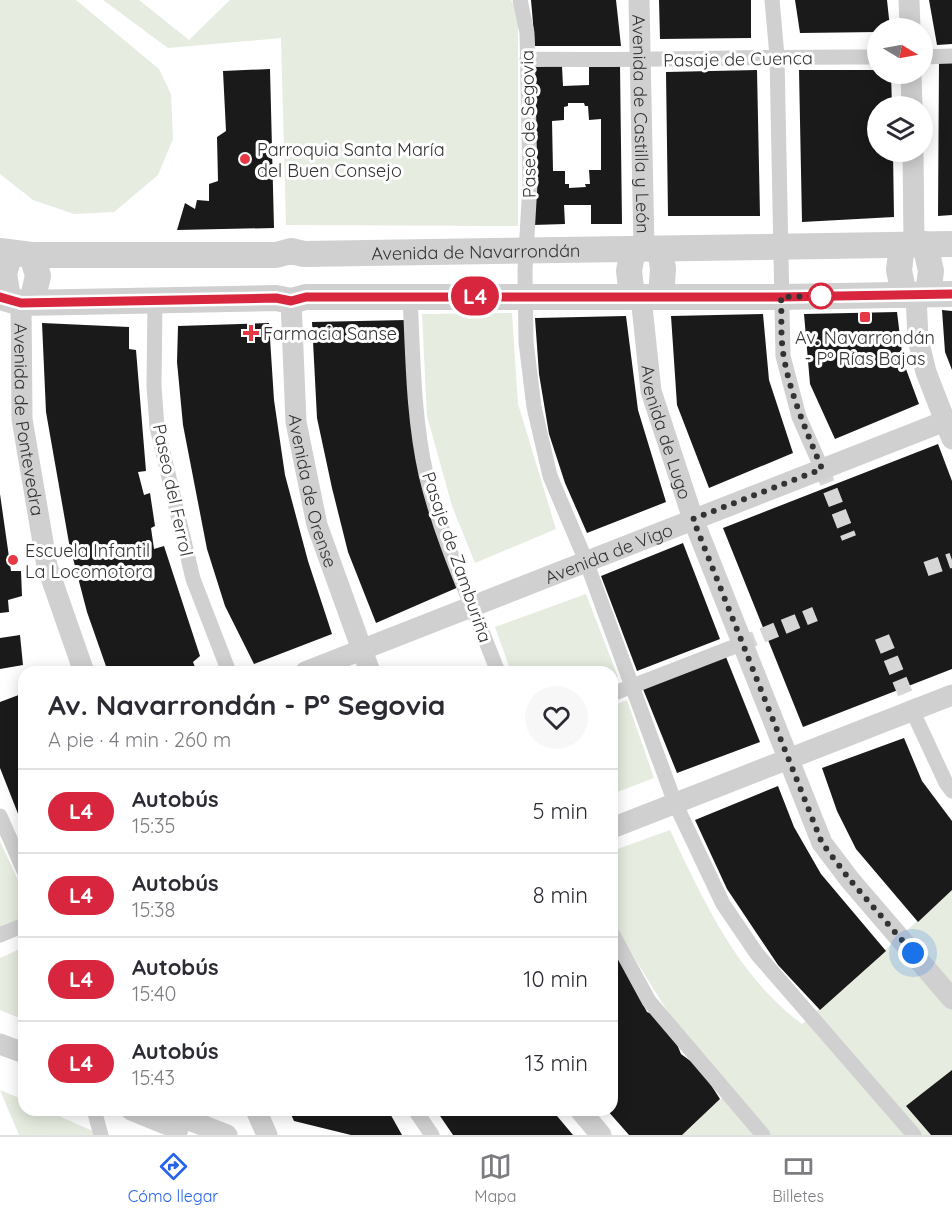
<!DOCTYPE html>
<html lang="es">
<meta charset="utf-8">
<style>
:root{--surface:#fff;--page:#f7f7f7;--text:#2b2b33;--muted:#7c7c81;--line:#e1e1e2;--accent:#2563eb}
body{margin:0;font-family:Quicksand,sans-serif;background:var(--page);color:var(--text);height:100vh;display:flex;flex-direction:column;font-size:22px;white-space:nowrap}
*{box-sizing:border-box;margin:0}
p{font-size:20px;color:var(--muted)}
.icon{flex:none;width:33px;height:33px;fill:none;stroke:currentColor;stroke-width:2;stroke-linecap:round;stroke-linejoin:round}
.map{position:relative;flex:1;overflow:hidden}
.sheet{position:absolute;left:18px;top:666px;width:600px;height:450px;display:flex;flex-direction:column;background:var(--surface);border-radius:18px;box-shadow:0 3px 15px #0003}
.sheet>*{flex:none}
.badge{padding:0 12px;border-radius:20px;font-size:21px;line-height:39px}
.needle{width:39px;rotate:100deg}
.buttons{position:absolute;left:867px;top:18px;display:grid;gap:12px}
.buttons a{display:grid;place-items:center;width:66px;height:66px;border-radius:50%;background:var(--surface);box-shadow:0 3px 15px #0003;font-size:30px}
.you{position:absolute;width:30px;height:30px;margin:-15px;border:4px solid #fff;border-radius:50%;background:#1a73e8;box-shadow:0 0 0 9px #1a73e833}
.map>.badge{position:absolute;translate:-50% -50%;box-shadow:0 0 0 3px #fff}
.round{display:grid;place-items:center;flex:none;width:63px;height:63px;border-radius:32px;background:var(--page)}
.head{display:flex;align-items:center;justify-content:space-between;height:102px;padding:0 30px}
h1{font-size:28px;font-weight:700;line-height:45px}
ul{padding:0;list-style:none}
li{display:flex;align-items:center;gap:18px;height:84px;padding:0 30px;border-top:2px solid var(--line)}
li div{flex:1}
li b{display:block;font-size:22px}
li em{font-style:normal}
li .badge{min-width:66px;font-weight:700;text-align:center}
.menu{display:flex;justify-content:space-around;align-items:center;height:84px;border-top:2px solid var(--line);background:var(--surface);font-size:16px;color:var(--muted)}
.menu a{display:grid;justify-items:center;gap:3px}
.menu .current{color:var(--accent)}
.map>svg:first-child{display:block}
</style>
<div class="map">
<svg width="952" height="1135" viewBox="0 0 952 1135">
<rect width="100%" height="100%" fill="#fff"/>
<!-- green -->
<path fill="#e6ecdf" d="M0 0H76L159 69 171 94 173 139 158 175 114 212 74 214 33 200 0 174Z
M103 0H139L189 40 230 0H511L518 15V226L286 225 281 38 168 48Z
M512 313 518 404 556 529 475 563 452 506 427 416 422 314Z
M586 594 618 677 612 679V672H511L495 627Z
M627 700 654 778 612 794V706Z
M670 830C703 900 738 977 802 1024L952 890V1070L907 1106 931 1135H682L720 1099H740L677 1027 624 941 612 916V851Z
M0 841 24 893V923L0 930Z
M24 947V1020L0 1010V958Z
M0 1090 24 1100V1110H45L102 1135H19Z"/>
<!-- building -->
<path fill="#1a1a1a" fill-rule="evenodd" d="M531 0H616L621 46H535Z
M659 0H751V38L660 39Z
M795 0H887L890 28H878V32L800 33Z
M929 0H952V44L937 45Z
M952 60V215L938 216 939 61Z
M562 66 563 86 589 85V67L620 66 622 224H591V205H564L565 224 533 225 531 67ZM568 103H584L585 106H588L589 120 601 119V170H589L590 184H585L586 187 569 188V184H565V171H553L552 121 564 120V107L568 106Z
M270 69 274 228 177 230 185 203 195 209 197 200 209 201V184L218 181 217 137 226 131 223 71Z
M757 70 760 216H668L666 72Z
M799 70H878V74H891L892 106H878V152H893L894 217 802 222Z
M942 310 952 311V370L945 352Z
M897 312 903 361 919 404 835 439 810 384 804 314Z
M763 314 769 380 793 453 709 488 677 405 671 316Z
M626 316 638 410 666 502 587 533 565 483 549 434 539 374 535 318Z
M406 320 421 471 461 586 376 623 348 552 332 488 317 418 312 322Z
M42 323 129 327V349L136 350 146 471 138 472 144 495 150 493 155 526 151 528 154 549 164 546 200 656 193 662 197 672H108L87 612 69 543 46 412Z
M269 323 274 400 285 475 308 561 332 634 254 664 225 606 207 549 183 425 177 362 178 326Z
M938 444 952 481V669L803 727 723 528Z
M0 494 11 571H21L22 596 8 600 9 612 0 613Z
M683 543 720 639 637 671 601 576Z
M20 635 23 665 0 669V638Z
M726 657 760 742 677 773 643 689Z
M24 693V829L0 768V702Z
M904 738 922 781 952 821V890L918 922 856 849 837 811 822 768Z
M778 786 794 827 821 874 886 951 820 1010 778 965 727 889 695 820Z
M612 954 620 961 647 1012 656 1016 676 1042 681 1054 700 1068 720 1099 682 1135H629L607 1110H612Z
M952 1070V1135H931L906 1106Z
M289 1110H388L402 1135H351L294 1121Z
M436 1110H552L573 1135H453Z"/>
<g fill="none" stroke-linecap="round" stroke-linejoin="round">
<!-- pedestrian-tunnel -->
<path stroke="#d6d6d6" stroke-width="15" stroke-dasharray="15 8" stroke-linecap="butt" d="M822 469 849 538
M926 569 952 560
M882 637 912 710
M741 644 815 614"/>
<!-- pedestrian -->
<path stroke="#d0d0d0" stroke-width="15" d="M520 0 527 33 530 184 525 270 526 342 534 407 550 476 586 561 675 803 723 904 757 954 914 1135
M772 0 777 56 783 356 799 417 822 469
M922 57 952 56
M527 59C644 61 761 56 878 57
M410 296C413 355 413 416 426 474 441 539 474 609 498 672
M155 301 154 386 157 427 193 579 229 672
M612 694 741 644
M912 710 946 783 952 791
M0 816 24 871
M612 933 649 1001 763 1135
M0 935 24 925
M94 1110 101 1135
M415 1110 432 1135"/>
<!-- minor -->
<g stroke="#d0d0d0" stroke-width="21">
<path id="s1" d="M639 0 644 248"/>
<path d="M909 0 910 28"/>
<path d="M911 74 912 106"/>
<path d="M913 152 914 244"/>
<path d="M916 295 918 339 926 372 952 439"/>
<path id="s2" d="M641 297 651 391 693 519 822 843 850 880 952 999"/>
<path id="s3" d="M291 301 296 422 317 525 370 672"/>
<path id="s4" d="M21 303 22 419 47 566 84 672"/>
<path id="s5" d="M305 672 945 421"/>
<path d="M612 828 952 695"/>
<path d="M0 1044 24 1053"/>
<path d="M131 1110 178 1129"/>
<path d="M164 1110 227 1135"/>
<path d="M256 1110 267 1135"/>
<path d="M580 1110 601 1135"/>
</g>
<!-- tertiary -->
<g stroke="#d0d0d0" stroke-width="26">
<path d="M925 244 931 271 928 294"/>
<path d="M902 245 899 270 904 295"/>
<path d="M660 249 663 269 661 295"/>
<path id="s6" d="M0 251 32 255H276L291 251 304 254 952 244"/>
<path d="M632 296 629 271 633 249"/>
<path d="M0 297 21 303 276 298 291 301 306 297H781L952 294"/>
<path d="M8 298 4 274 10 253"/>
<path d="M32 301 38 276 32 255"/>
</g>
</g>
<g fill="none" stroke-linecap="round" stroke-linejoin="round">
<!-- line casing -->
<g stroke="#fff" stroke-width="14">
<path id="line" d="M0 297 21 303 276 298 291 301 306 297H781L952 294"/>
</g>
<!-- line -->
<use href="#line" stroke="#d7263d" stroke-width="9"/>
<!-- walk -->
<path stroke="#333" stroke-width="6" stroke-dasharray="0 10.8" d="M821 296 781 297C782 317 780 338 784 358 791 397 807 432 822 469L693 519 822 843 850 880 913 953"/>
</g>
<!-- markers -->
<g fill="#e63946" stroke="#fff" stroke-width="2">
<circle cx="245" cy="159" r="6"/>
<rect x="859" y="311" width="12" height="12" rx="3"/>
<path d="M248 324h6v6h6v6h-6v6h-6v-6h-6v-6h6z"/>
<circle cx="13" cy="560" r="6"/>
</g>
<circle fill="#fff" stroke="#d7263d" stroke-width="3" cx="821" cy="296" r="12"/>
<g text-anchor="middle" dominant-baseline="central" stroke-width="6" stroke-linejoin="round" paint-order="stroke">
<!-- street labels -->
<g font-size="18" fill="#333" stroke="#fff">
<text transform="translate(738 59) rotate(-1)">Pasaje de Cuenca</text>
<text transform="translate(528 124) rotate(-91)">Paseo de Segovia</text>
<text stroke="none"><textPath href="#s1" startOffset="124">Avenida de Castilla y León</textPath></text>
<text stroke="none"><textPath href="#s6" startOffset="477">Avenida de Navarrondán</textPath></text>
<text stroke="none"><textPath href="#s4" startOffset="117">Avenida de Pontevedra</textPath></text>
<text stroke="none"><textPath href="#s2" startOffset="138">Avenida de Lugo</textPath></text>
<text transform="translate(173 490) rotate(78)">Paseo del Ferrol</text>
<text stroke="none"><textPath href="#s3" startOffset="192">Avenida de Orense</textPath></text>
<text stroke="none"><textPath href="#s5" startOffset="326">Avenida de Vigo</textPath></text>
<text transform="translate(457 557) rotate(71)">Pasaje de Zamburiña</text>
</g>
<!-- poi labels -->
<g font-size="18" fill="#333" stroke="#fff" text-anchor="start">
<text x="257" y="149">Parroquia Santa María<tspan x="257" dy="21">del Buen Consejo</tspan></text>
<text x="263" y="333">Farmacia Sanse</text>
<text x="865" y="337" text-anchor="middle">Av. Navarrondán<tspan x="865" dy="21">- Pº Rías Bajas</tspan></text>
<text x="25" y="550">Escuela Infantil<tspan x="25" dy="21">La Locomotora</tspan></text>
</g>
</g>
</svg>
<div class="buttons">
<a><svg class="needle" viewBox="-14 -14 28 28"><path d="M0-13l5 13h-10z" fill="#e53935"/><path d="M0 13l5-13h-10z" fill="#7c7c81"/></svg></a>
<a><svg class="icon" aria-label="layers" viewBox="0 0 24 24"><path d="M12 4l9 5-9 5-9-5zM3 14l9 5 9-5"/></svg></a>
</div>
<div class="you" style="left:913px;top:953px"></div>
<b class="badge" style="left:475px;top:296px;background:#d7263d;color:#fff">L4</b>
<section class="sheet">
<div class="head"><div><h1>Av. Navarrondán - Pº Segovia</h1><p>A pie · 4 min · 260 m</p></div><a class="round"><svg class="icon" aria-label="heart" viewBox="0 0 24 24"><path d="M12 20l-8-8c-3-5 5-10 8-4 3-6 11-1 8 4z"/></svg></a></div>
<ul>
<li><span class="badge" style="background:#d7263d;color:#fff">L4</span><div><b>Autobús</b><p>15:35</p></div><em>5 min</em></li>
<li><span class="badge" style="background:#d7263d;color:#fff">L4</span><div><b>Autobús</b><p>15:38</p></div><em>8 min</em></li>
<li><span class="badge" style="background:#d7263d;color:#fff">L4</span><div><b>Autobús</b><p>15:40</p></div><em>10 min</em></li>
<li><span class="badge" style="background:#d7263d;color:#fff">L4</span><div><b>Autobús</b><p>15:43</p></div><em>13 min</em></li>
</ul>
</section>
</div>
<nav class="menu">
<a class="current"><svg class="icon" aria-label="directions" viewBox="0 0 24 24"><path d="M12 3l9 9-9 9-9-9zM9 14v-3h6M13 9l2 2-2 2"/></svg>Cómo llegar</a>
<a><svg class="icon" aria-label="map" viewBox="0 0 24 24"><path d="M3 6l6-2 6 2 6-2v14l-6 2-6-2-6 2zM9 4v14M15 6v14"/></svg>Mapa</a>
<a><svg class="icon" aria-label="tickets" viewBox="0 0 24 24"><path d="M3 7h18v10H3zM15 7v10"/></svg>Billetes</a>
</nav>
